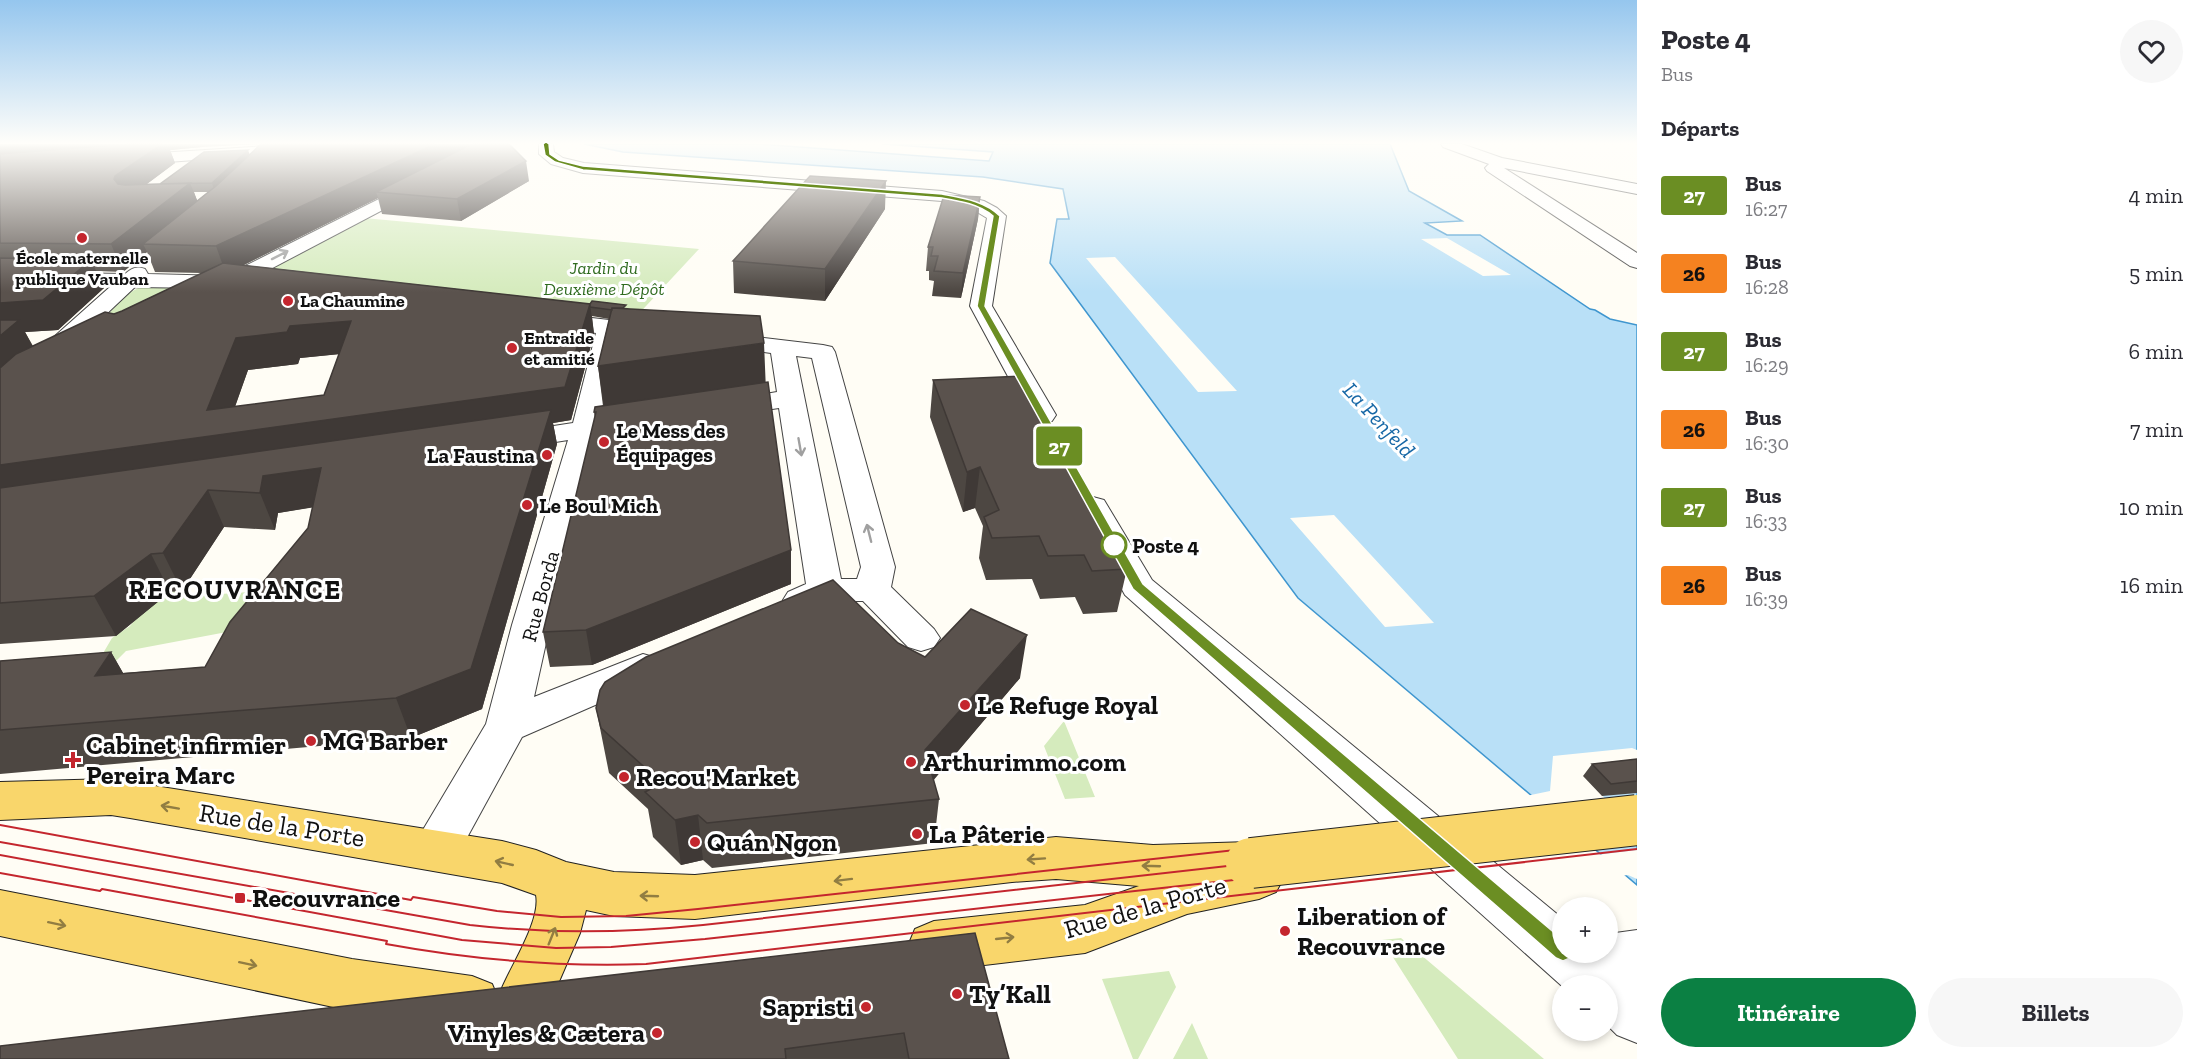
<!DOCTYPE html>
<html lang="fr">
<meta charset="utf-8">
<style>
:root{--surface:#fff;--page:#f7f7f7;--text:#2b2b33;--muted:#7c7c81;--accent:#0b8043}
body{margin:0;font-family:"Zilla Slab",serif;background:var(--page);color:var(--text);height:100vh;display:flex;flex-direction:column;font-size:22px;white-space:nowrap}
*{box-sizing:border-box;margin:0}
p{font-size:20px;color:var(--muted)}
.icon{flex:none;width:33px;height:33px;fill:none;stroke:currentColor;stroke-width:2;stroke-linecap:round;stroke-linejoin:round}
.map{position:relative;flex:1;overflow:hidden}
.details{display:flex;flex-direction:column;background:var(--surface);width:570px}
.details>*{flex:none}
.badge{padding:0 12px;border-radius:4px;font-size:21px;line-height:39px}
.buttons{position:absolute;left:1552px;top:897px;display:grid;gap:12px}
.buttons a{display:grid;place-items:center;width:66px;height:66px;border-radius:50%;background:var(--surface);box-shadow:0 3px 9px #0003;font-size:30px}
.map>.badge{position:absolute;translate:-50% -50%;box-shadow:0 0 0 3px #fff}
h2{padding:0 24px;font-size:22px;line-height:54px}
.round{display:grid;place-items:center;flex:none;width:63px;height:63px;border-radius:32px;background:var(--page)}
.head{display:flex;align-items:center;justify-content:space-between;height:102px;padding:0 24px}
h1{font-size:28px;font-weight:700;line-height:45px}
.action{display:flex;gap:12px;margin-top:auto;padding:12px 24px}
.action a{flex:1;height:69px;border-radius:36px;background:var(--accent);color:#fff;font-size:24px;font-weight:700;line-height:69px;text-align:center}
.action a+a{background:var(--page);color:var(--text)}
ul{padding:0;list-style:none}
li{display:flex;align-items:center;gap:18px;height:78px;padding:0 24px}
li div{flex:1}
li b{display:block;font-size:22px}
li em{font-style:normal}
li .badge{min-width:66px;font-weight:700;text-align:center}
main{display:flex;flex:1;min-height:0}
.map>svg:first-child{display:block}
</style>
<main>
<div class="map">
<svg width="1637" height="1059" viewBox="0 0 1637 1059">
<rect width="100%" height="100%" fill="#fffdf5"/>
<!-- green -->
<path fill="#d5ebbd" d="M364 218 699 249 633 320 247 278Z
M195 283 99 323 129 293 140 287Z
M305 588 280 622 126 651 111 666 95 667 112 638 130 626 157 593 182 591 179 597Z
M1064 721 1095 797 1065 799 1044 746Z
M1401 938 1544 1059H1458L1382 940Z
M1169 971 1176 987 1138 1059H1133L1102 979Z
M1192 1023 1208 1059H1173Z"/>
<!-- water -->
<path fill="#b9e0f7" stroke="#3f96cf" stroke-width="1.5" d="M584 144H757L989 161 993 152 883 144H1390L1409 191 1462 221 1425 223 1447 235H1480L1590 309 1595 310 1610 319 1637 325V885L1298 598 1050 263 1057 219H1069L1063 189 983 177 623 152Z"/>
<!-- pier -->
<path fill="#fffdf5" d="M1447 238 1511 275 1483 276 1421 239Z
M1115 257 1237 391 1198 392 1086 258Z
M1334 515 1434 623 1385 627 1290 518Z
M1632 748 1637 750V771L1584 776 1614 808 1548 815 1526 796 1550 791 1553 756Z
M1637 850V879L1628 875 1620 876 1596 855Z"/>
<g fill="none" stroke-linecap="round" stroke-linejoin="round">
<!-- minor casing -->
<g stroke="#444" stroke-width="2">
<path id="minor" d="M297 144 302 146 305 149 302 152 127 165 119 160 127 155Z
M489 144H508L225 293 217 295 209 293 206 288 135 287 10 405 0 407V385L111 286 0 284V272L125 274C132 268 136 266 145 269L148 274 225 276Z
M539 144H553L554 152 563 158 584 163 942 191 984 201 997 208 1006 216 992 306 1056 415 1052 421 1042 423 1032 421 970 306 987 218 972 209 942 201 583 173 551 164 539 154Z
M1441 144H1462L1502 158 1637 184V194L1504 168 1637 253V268L1630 266 1487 171 1485 168 1489 164 1443 147Z
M549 313 652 325 660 327 664 332 660 337 652 339 619 335 602 419 636 414 646 416 650 422 646 428 598 436 550 625 534 697 643 654 657 658 663 668 657 678 522 737 452 865 435 871 418 865 411 850 486 724 512 625 568 440 512 449 502 446 498 440 502 434 573 423 596 333 541 325 537 320 541 315Z
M721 333 823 345 832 347 835 352 895 567 891 587 934 629 940 638 934 647 921 651 908 647 863 601H830L801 612 788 608 783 600 788 592 806 584 779 408 726 416 716 414 712 408 716 402 777 392 771 353 712 345 709 340 712 335ZM796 356 812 358 861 567 857 579H841Z
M1093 497 1104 500 1152 580 1563 919V952H1608V934L1637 930V1043L1617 1035 1608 1026V986L1563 987 1125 595 1077 507 1082 500Z"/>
</g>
<!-- major casing -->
<g stroke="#222" stroke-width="2">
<path id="major" d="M111 779 502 841 536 850 566 862 614 872 695 875 1056 837 1153 845 1249 842 1266 848 1284 877 1276 892 1259 899 1187 914 1085 953 934 971 915 963 908 946 915 929 934 921 1085 905 1139 886 1056 879 1012 882 695 919 614 916 586 910 580 933 548 1007 529 1014 510 1007 502 988C512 964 541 920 536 895L502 883 130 818 111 815 0 820V782Z
M0 890 352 959 472 976 492 984 500 1003 492 1022 472 1030 352 1011 0 936Z"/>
</g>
<!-- minor -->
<use href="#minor" fill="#fff" fill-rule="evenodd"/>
<!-- major -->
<use href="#major" fill="#f9d66b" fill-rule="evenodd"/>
<!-- tram -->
<path stroke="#c4262e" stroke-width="2" d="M0 825 411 900 413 897 497 911 561 917 626 916 698 909 1637 806
M0 842 470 925C548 934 625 933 703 925L1637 820
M0 855 462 940 556 948 611 947 705 939 1637 835
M0 873 100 891 102 889 387 941 386 944C473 960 558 967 646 964L1637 849"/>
<!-- major-bridge casing -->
<g stroke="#222" stroke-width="52" stroke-linecap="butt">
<path id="major-bridge" d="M1251 863 1637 820"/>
</g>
<!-- major-bridge -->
<use href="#major-bridge" stroke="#f9d66b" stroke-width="50"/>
</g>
<!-- wall -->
<path fill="#4d4742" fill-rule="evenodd" d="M0 144H259L202 147 170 150 175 163 147 184H160L250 154 529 181 461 221 382 214 378 198 243 265 627 308 766 383 791 550V584L592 665 550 667 543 632 595 419 594 412 603 406 598 366 609 319 592 316 594 334 571 420 553 423 557 444 482 709 411 738 0 774V661L111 652 123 673 205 667 308 528 313 507 278 513 275 530 224 527 182 591 170 592 116 636 0 644ZM194 192H208L197 201ZM147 252 155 272 202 273 122 311 114 314 33 346 25 332 58 330 104 288 97 271 123 272ZM339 354 324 395 235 407 248 370 298 364 300 358Z
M980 197 978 219 961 298 932 296 934 281 929 280V271H926L928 247Z
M885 209 825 301 734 293 733 261Z
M933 380 1127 569 1117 612 1083 614 1075 597 1040 599 1032 579 986 580 979 558 983 526 975 508 963 512 930 417Z
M898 643 925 657 1020 678 933 780 939 799 934 843 712 868 703 860 681 865 653 837 648 809 609 773 596 708Z
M1637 759V793L1602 796 1583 776 1592 764Z
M975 933 1009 1059H0Z"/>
<!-- shaded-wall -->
<path fill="#3f3936" d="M0 144H201L202 147 170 150 175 163 125 200 114 179 115 176 0 164Z
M435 144H484L376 192 378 198 226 274 216 246Z
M248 150 251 158 215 192 212 183Z
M526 161 529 181 461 221 457 199Z
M886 181 885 209 825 301V269Z
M190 183 200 207 143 244 147 252 123 272 111 244Z
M980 197 978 219 961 298 963 273Z
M91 260 104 288 58 330 25 332 35 351 0 384V303Z
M590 304 594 334 571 420 553 423 557 444 482 709 411 738 396 698 547 424 0 504V465L207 410 236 338 290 326 351 321 361 352 300 358 298 364 248 370 225 434Z
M764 343 766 391 605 415 598 366Z
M980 467 975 508 963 512 967 472Z
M321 468 334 504 278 513 275 530 260 493 263 476Z
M208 490 224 527 182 591 163 553Z
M791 550V584L592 665 586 630Z
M151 554 170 592 116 636 94 596Z
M1027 635 1020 678 921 795 925 750Z
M111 652 134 692 95 676Z
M698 815 703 860 681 865 675 820Z"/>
<!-- building -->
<path fill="#5a524d" stroke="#3f3936" stroke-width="1.5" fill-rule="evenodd" d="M127 144H162L115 176 114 179 118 184 125 185 190 183 111 244 0 243V154Z
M261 144H435L216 246 143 244 216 186Z
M472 144H509L526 161 457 199 376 192Z
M248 150 212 183 160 184 204 152Z
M810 176 886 181 825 269 733 261Z
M944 195 980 197 963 273 934 271 938 256H931L933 247H928Z
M0 258 91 260 43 300 0 303Z
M223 263 590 304 565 387 0 465V368L16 354 105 312 114 314 122 311ZM351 321 324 395 207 410 236 338 287 332 290 326Z
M592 301 626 305 623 308H612V310L590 307V304Z
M612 308 760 316 764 343 598 366Z
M0 320H19L0 336Z
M1024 376 1127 569 1092 571 1084 555 1048 556 1039 536 992 538 984 517 999 510 980 467 967 472 933 380Z
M768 382 791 550 586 630 543 632 596 412H594L595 407Z
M551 410 471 669 396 698 0 730V661L111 652 95 676 205 667 230 622 308 528 321 468 263 476 260 493 208 490 163 553 151 554 94 596 0 603V488Z
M833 580 898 643 925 657 971 609 1027 635 925 750 939 799 707 823 698 815 675 820 645 792 662 783 601 728 596 708 600 690 605 682 646 657Z
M1637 759V781L1611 784 1592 764Z
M975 933 1009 1059H909L904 1033 785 1049 786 1059H0V1046Z"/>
<!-- one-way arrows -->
<defs><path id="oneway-shaft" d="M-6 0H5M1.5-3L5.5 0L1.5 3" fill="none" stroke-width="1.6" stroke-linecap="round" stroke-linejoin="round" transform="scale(1.5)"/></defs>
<g stroke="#a0a0a0">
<use href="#oneway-shaft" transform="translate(280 255) rotate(-27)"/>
<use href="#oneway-shaft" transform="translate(800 447) rotate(80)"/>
<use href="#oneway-shaft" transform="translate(869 533) rotate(-104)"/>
</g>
<g stroke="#917d42">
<use href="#oneway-shaft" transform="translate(170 807) rotate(-170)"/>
<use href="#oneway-shaft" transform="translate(1036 859) rotate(176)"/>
<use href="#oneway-shaft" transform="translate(504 863) rotate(-167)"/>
<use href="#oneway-shaft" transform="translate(1151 866) rotate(-178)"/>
<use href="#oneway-shaft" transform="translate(843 880) rotate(173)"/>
<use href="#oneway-shaft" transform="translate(649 896) rotate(-178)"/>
<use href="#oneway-shaft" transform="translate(57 924) rotate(12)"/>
<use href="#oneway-shaft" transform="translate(552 936) rotate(-68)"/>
<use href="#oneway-shaft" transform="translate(1005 938) rotate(-6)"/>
<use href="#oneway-shaft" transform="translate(248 964) rotate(12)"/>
</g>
<!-- sky -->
<linearGradient id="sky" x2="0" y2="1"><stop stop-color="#95c6ee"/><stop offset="0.49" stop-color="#fffefa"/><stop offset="1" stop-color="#fffefa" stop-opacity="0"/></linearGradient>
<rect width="1637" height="292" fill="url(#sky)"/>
<!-- line -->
<path fill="#6b8e23" stroke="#fff" stroke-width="1.5" d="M546 142 549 144 550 154 559 160 583 166 942 194C963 198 985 201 1000 216L985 306 1143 584 1570 946 1572 952 1570 958 1563 961 1556 958 1133 589 977 306 993 216C979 204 960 201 942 198L583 170 555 162 545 155 543 144Z"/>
<!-- markers -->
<g fill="#c4262e" stroke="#fff" stroke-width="2">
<circle cx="82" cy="238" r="6"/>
<circle cx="288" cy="301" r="6"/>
<circle cx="512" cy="348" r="6"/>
<circle cx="604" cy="442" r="6"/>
<circle cx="547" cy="455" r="6"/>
<circle cx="527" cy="505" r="6"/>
<circle cx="965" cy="705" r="6"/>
<circle cx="311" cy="741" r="6"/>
<path d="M70 751h6v6h6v6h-6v6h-6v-6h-6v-6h6z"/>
<circle cx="911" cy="762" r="6"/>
<circle cx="624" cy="777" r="6"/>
<circle cx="917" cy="834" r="6"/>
<circle cx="695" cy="842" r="6"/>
<rect x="234" y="892" width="12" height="12" rx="3"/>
<circle cx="1285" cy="931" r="6"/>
<circle cx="957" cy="994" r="6"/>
<circle cx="866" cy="1007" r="6"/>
<circle cx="657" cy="1033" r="6"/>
</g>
<circle fill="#fff" stroke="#6b8e23" stroke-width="3" cx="1114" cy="545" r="12"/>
<g text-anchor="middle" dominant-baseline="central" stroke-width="6" stroke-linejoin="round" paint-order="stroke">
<!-- far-poi labels -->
<g font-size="18" font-weight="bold" fill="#111" stroke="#fff" text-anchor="start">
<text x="82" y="258" text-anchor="middle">École maternelle<tspan x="82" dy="21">publique Vauban</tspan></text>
<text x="300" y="301">La Chaumine</text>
<text x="524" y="338">Entraide<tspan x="524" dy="21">et amitié</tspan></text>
</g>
<!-- far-park labels -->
<g font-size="18" font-style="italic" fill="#2f6b1f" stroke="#fff">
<text x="604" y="268">Jardin du<tspan x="604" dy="21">Deuxième Dépôt</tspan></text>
</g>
<!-- poi labels -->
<g font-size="21" font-weight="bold" fill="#111" stroke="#fff" text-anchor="start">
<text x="616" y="430">Le Mess des<tspan x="616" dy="24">Équipages</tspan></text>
<text x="535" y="455" text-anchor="end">La Faustina</text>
<text x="539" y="505">Le Boul Mich</text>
</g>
<!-- stop labels -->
<g font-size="21" font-weight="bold" fill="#111" stroke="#fff" text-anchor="start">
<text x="1132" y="545">Poste 4</text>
</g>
<!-- street labels -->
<g font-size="21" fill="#111" stroke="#fff">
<text transform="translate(540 596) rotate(-75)">Rue Borda</text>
</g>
<!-- water labels -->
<g font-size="22" font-style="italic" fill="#1768a6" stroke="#fff">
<text transform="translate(1379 420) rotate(47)">La Penfeld</text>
</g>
<!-- near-poi labels -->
<g font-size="26" font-weight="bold" fill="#111" stroke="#fff" text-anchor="start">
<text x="977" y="705">Le Refuge Royal</text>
<text x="323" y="741">MG Barber</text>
<text x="86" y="745">Cabinet infirmier<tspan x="86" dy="30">Pereira Marc</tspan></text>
<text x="923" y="762">Arthurimmo.com</text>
<text x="636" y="777">Recou'Market</text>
<text x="929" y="834">La Pâterie</text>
<text x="707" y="842">Quán Ngon</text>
<text x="252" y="898">Recouvrance</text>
<text x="1297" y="916">Liberation of<tspan x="1297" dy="30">Recouvrance</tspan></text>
<text x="969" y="994">Ty’Kall</text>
<text x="854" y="1007" text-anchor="end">Sapristi</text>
<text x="645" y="1033" text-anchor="end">Vinyles &amp; Cætera</text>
</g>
<!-- near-street labels -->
<g font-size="26" fill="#111" stroke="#fff">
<text transform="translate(282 825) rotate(9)">Rue de la Porte</text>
<text transform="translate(1145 907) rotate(-16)">Rue de la Porte</text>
</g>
<!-- district labels -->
<g font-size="27" font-weight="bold" letter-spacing="1.5" fill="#111" stroke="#fff">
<text x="235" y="590">RECOUVRANCE</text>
</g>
</g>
</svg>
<div class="buttons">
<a>+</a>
<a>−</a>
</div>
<b class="badge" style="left:1059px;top:446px;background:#6b8e23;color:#fff">27</b>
</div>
<section class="details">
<div class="head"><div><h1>Poste 4</h1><p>Bus</p></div><a class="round"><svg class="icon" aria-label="heart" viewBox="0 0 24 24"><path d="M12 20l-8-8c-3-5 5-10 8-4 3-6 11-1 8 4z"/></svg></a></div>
<h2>Départs</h2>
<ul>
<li><span class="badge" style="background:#6b8e23;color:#fff">27</span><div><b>Bus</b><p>16:27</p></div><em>4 min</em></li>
<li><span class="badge" style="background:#f58220;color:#111">26</span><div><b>Bus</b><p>16:28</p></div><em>5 min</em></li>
<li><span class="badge" style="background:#6b8e23;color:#fff">27</span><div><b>Bus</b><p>16:29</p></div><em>6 min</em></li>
<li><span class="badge" style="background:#f58220;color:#111">26</span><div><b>Bus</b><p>16:30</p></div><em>7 min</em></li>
<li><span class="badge" style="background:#6b8e23;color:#fff">27</span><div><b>Bus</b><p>16:33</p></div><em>10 min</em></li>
<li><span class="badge" style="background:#f58220;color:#111">26</span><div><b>Bus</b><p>16:39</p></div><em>16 min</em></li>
</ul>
<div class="action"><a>Itinéraire</a><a>Billets</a></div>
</section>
</main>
